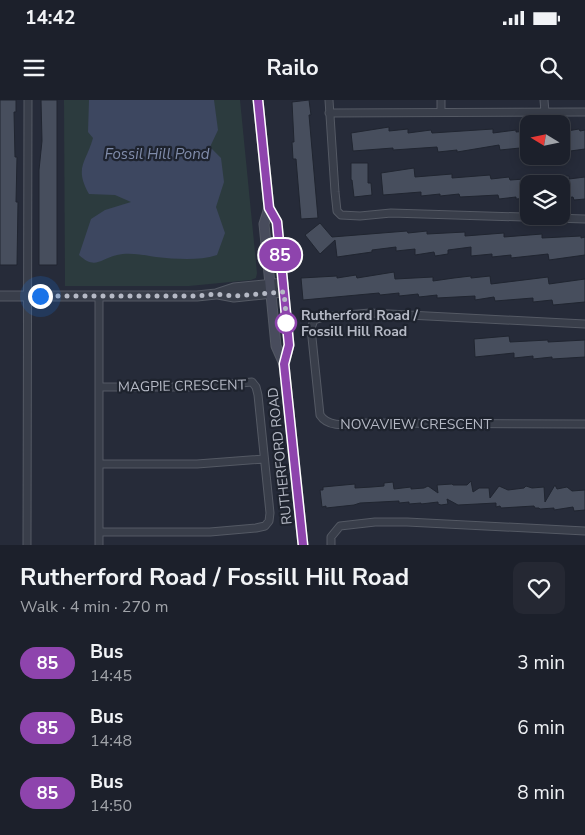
<!DOCTYPE html>
<meta charset="utf-8">
<style>
:root{--surface:#1c202b;--page:#252833;--text:#f1f3f6;--muted:#a0a3a9;--line:#3a3e47}
body{margin:0;font-family:"Nunito Sans",sans-serif;background:var(--page);color:var(--text);height:100vh;display:flex;flex-direction:column;font-size:19px;white-space:nowrap}
*{box-sizing:border-box;margin:0}
p{font-size:16px;color:var(--muted)}
.icon{flex:none;width:28px;height:28px;fill:none;stroke:currentColor;stroke-width:2;stroke-linecap:round;stroke-linejoin:round}
.map{position:relative;height:445px;overflow:hidden}
.details{display:flex;flex-direction:column;background:var(--surface);flex:1}
.details>*{flex:none}
.badge{padding:0 10px;border-radius:16px;font-size:18px;line-height:32px}
.needle{width:32px;rotate:280deg}
.buttons{position:absolute;left:520px;top:15px;display:grid;gap:10px}
.buttons a{display:grid;place-items:center;width:50px;height:50px;border-radius:10px;background:var(--surface);box-shadow:0 2px 12px #0003,0 0 0 1px var(--line);font-size:25px}
.you{position:absolute;width:25px;height:25px;margin:-12px;border:4px solid #fff;border-radius:50%;background:#1a73e8;box-shadow:0 0 0 8px #1a73e833}
.map>.badge{position:absolute;translate:-50% -50%;box-shadow:0 0 0 2px #fff}
.round{display:grid;place-items:center;flex:none;width:52px;height:52px;border-radius:10px;background:var(--page)}
.head{display:flex;align-items:center;justify-content:space-between;height:85px;padding:0 20px}
h1{font-size:24px;font-weight:700;line-height:38px}
ul{padding:0;list-style:none}
li{display:flex;align-items:center;gap:15px;height:65px;padding:0 20px}
li div{flex:1}
li b{display:block;font-size:19px}
li em{font-style:normal}
li .badge{min-width:55px;font-weight:700;text-align:center}
.status{display:flex;justify-content:space-between;align-items:center;height:35px;padding:0 25px;background:var(--surface);direction:ltr}
.status svg{height:14px;fill:currentColor}
header{display:flex;justify-content:space-between;align-items:center;height:65px;padding:0 20px;background:var(--surface);font-size:22px;font-weight:700}
.map>svg:first-child{display:block}
</style>
<div class="status"><b>14:42</b><svg viewBox="0 0 49 12"><path d="M0 12V9h3v3zM5 12V6h3v6zM10 12V3h3v9zM15 12V0h3v12zM26 1h20v11H26zM47 4h2v5h-2z"/></svg></div>
<header><svg class="icon" aria-label="menu" viewBox="0 0 24 24"><path d="M4 6h16M4 12h16M4 18h16"/></svg>Railo<svg class="icon" aria-label="search" viewBox="0 0 24 24"><circle cx="10" cy="10" r="6"/><path d="M15 15l6 6"/></svg></header>
<div class="map">
<svg width="585" height="445" viewBox="0 0 585 445">
<rect width="100%" height="100%" fill="#262b39"/>
<!-- green -->
<path fill="#2c3b3e" d="M64 0H240L257 173 256 178 251 180 189 186H65Z"/>
<!-- water -->
<path fill="#3d4760" d="M89 0H214L218 30 210 47 221 58 224 82 216 107 225 133 217 155C198 161 176 159 156 157 144 155 129 152 117 155 100 159 95 170 79 155L91 119 105 110 131 102 115 95 89 94C74 67 86 63 93 38L88 32Z"/>
<!-- building -->
<path fill="#474e5d" stroke="#202530" d="M0 0H16V12H14L15 57H17L16 102H18L17 165H0Z
M41 0H57V165H39V70L42 41Z
M309 0 311 15H309L318 118 301 119 296 59H293L292 42H294L292 2Z
M389 27V31L408 29V33L431 30 432 33 493 29V33L516 30V32L529 31V50L520 51V48L500 50 499 45 457 52V50L438 52 437 47 393 50V48L353 51 351 33Z
M579 29 580 31 585 30V49L563 52 561 32Z
M351 63H368V83H371L372 95 354 97 352 80H351Z
M414 68 415 77 452 74V78L490 75 491 79 509 77 510 80 569 76V79L585 77V99L574 100 573 97 561 98V84H529V98L516 99V97L499 99 498 95 460 97 459 94 440 96V94L421 96V92L383 95 381 73Z
M320 123 332 137 407 131 408 133 427 131V134L465 132V136L504 133V137L542 134V138L581 136V138L585 137V155L549 160 548 154 511 158V155L492 157V154L471 156V147L448 150V154L435 156 434 152 415 155V149L396 151V147L372 150V152L337 157 335 140 320 154 305 135Z
M394 172 395 179 433 177V181L454 178 471 176V178L490 176 491 184 548 177 549 184 585 179V202L553 205 552 200 533 202V198L495 201 494 197 475 200V196L437 198V195L419 197 418 194 399 196V193L380 195 379 193 303 200 301 178 337 176V178L356 175 357 178Z
M509 236 510 242 548 240V242L585 240V257L552 259V257L533 259V256L514 258V253L475 257 474 239Z
M471 381 473 392 479 388H489L490 398 499 386 508 390 524 388 526 386 532 388 544 387 545 402 555 385 557 389 567 387 572 391 585 390V410L574 411 573 407 554 410V408L540 409 539 408H535L534 406 501 408 500 406 496 407V403L458 405 447 399 448 404 441 405 438 404V402L421 404V403L409 404V402L399 403V401L360 403 354 405 326 408V406L322 407 320 390H323V387L355 384V388L372 387 384 386V383L393 382 394 389 411 387V389L424 388 428 386 438 393 437 385 452 384 453 385H467Z"/>
<g fill="none" stroke-linecap="round" stroke-linejoin="round">
<!-- minor casing -->
<g stroke="#545964" stroke-width="9">
<path id="minor" d="M329 0 335 92 337 111 341 115 360 116 391 113 585 119
M441 0V11
M544 0 545 12
M329 13 585 12
M585 224 370 213 323 217 314 220 311 228 320 315C329 329 349 324 364 323L585 324
M99 364H197L264 359
M99 432H210L256 428 265 426 269 421 270 413 258 295 256 287 252 282 195 287H99
M27 445 28 0
M99 445V196
M331 445V437L340 426 375 422H407L585 431"/>
</g>
<!-- tertiary casing -->
<g stroke="#545964" stroke-width="11">
<path id="tertiary" d="M218 194 234 197 283 192
M0 196H197L216 194 234 188 283 183"/>
</g>
<!-- secondary casing -->
<g stroke="#545964" stroke-width="11">
<path id="secondary" d="M258 0 269 108 277 122 289 245 284 264
M269 108 264 124 269 174 276 246 284 264 303 445"/>
</g>
<!-- minor -->
<use href="#minor" stroke="#393e4a" stroke-width="7"/>
<!-- tertiary -->
<use href="#tertiary" stroke="#393e4a" stroke-width="9"/>
<!-- secondary -->
<use href="#secondary" stroke="#484c5c" stroke-width="9"/>
</g>
<g fill="none" stroke-linecap="round" stroke-linejoin="round">
<!-- line casing -->
<g stroke="#fff" stroke-width="11">
<path id="line" d="M258 0 269 108 277 122 289 245 284 264 303 445"/>
</g>
<!-- line -->
<use href="#line" stroke="#8e44ad" stroke-width="8"/>
<!-- walk -->
<path stroke="#b5b9c5" stroke-width="5" stroke-dasharray="0 9" d="M40 196H197L216 194 234 196 284 192 287 226 286 223"/>
</g>
<!-- markers -->
<circle fill="#fff" stroke="#8e44ad" stroke-width="2.5" cx="286" cy="223" r="10"/>
<g text-anchor="middle" dominant-baseline="central" stroke-width="4.5" stroke-linejoin="round" paint-order="stroke">
<!-- stop labels -->
<g font-size="14" font-weight="bold" fill="#b5b9c5" stroke="#1e232e" text-anchor="start">
<text x="301" y="215">Rutherford Road /<tspan x="301" dy="16">Fossill Hill Road</tspan></text>
</g>
<!-- street labels -->
<g font-size="14" fill="#b5b9c5" stroke="#1e232e">
<text transform="translate(182 286) rotate(-1)">MAGPIE CRESCENT</text>
<text x="416" y="324">NOVAVIEW CRESCENT</text>
<text transform="translate(280 356) rotate(-96)">RUTHERFORD ROAD</text>
</g>
<!-- water labels -->
<g font-size="15" font-style="italic" fill="#808caa" stroke="#1e232e">
<text x="157" y="54">Fossil Hill Pond</text>
</g>
</g>
</svg>
<div class="buttons">
<a><svg class="needle" viewBox="-14 -14 28 28"><path d="M0-13l5 13h-10z" fill="#e53935"/><path d="M0 13l5-13h-10z" fill="#a0a3a9"/></svg></a>
<a><svg class="icon" aria-label="layers" viewBox="0 0 24 24"><path d="M12 4l9 5-9 5-9-5zM3 14l9 5 9-5"/></svg></a>
</div>
<div class="you" style="left:40px;top:196px"></div>
<b class="badge" style="left:280px;top:155px;background:#8e44ad;color:#fff">85</b>
</div>
<section class="details">
<div class="head"><div><h1>Rutherford Road / Fossill Hill Road</h1><p>Walk · 4 min · 270 m</p></div><a class="round"><svg class="icon" aria-label="heart" viewBox="0 0 24 24"><path d="M12 20l-8-8c-3-5 5-10 8-4 3-6 11-1 8 4z"/></svg></a></div>
<ul>
<li><span class="badge" style="background:#8e44ad;color:#fff">85</span><div><b>Bus</b><p>14:45</p></div><em>3 min</em></li>
<li><span class="badge" style="background:#8e44ad;color:#fff">85</span><div><b>Bus</b><p>14:48</p></div><em>6 min</em></li>
<li><span class="badge" style="background:#8e44ad;color:#fff">85</span><div><b>Bus</b><p>14:50</p></div><em>8 min</em></li>
</ul>
</section>
